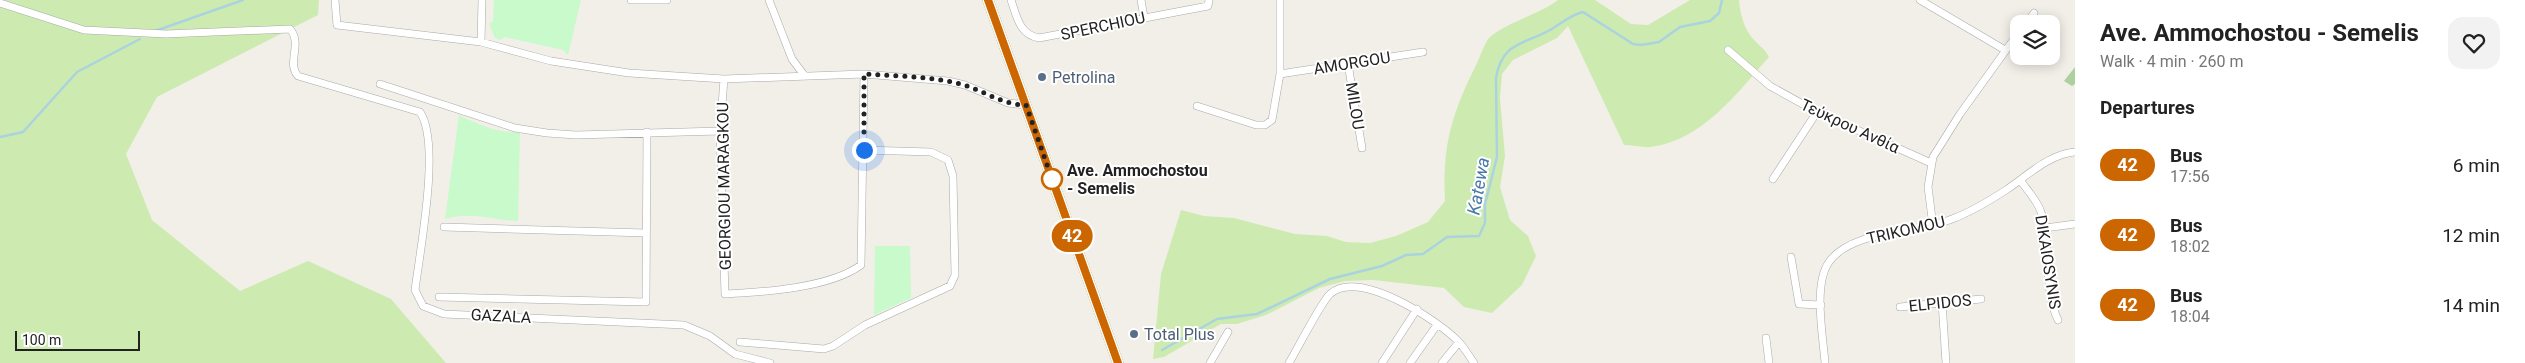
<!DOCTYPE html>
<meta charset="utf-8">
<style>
:root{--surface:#fff;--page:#f2f2f2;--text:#222;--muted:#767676}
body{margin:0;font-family:Roboto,sans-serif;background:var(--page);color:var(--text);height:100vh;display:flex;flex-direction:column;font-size:19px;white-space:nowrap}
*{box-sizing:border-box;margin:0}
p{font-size:16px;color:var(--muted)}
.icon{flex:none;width:28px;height:28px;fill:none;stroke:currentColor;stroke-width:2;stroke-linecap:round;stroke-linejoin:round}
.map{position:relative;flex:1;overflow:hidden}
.side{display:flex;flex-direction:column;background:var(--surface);width:450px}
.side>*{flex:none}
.badge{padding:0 10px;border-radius:16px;font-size:18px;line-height:32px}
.fabs{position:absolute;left:2010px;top:15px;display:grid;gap:10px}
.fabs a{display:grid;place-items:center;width:50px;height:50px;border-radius:10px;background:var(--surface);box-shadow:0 2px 12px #0003;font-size:25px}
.scale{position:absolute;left:15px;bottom:12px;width:125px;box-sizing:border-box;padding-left:5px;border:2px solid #222;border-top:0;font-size:14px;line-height:18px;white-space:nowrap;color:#222;-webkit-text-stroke:4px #fff;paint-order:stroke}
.you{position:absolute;width:25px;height:25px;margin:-12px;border:4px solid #fff;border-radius:50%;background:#1a73e8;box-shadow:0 0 0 8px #1a73e833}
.map>.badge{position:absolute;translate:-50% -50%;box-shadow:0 0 0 2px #fff}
h2{padding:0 25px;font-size:19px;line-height:45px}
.round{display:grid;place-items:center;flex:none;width:52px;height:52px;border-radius:15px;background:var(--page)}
.headline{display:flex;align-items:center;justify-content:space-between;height:85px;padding:0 25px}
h1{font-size:24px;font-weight:700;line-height:38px}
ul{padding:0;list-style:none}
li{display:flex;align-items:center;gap:15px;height:70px;padding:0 25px}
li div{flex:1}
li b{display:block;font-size:19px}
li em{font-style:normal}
li .badge{min-width:55px;font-weight:700;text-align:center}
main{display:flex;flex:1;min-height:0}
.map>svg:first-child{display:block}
</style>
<main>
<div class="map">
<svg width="2075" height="363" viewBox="0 0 2075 363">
<rect width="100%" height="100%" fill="#f2efe9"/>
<!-- grass -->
<path fill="#cdebb0" d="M0 0H319L318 15 157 97 126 154 152 220 240 291 308 261 391 299 446 363H0Z
M1558 0H1595L1631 24 1648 25 1690 0H1739C1740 12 1743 25 1750 35 1756 44 1764 47 1769 57 1737 93 1703 140 1651 147 1643 148 1633 145 1624 145L1568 26 1557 38 1513 60 1502 74 1500 98 1505 156 1500 187 1510 220 1528 236 1536 256 1522 285 1492 313 1464 307 1444 288 1373 280 1345 281 1319 288 1266 315 1237 324H1221L1164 357 1153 359 1161 274 1181 210 1204 216 1234 218 1295 234 1327 236 1346 242 1370 243 1396 236 1428 222 1445 201C1442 145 1452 113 1477 63 1481 55 1485 41 1491 36 1510 21 1538 15 1558 0Z"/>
<!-- forest -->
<path fill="#add19e" d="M2075 67V84L2072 86 2064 81Z"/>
<!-- park -->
<path fill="#c8facc" d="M494 0H581L568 55 563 50 505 37 500 40 495 38 489 24 493 21Z
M459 115C480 125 496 133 520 132L518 221C492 220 470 211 445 219Z
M875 246H910L911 298 874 315Z"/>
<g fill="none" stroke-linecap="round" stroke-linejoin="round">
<!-- stream -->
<path stroke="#aad3df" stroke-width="2.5" d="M155 31 243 0
M0 137 23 132 77 72 140 39
M1162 350 1217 319 1257 314 1330 279 1382 266 1406 255 1423 254 1447 237 1479 236 1485 223V204L1497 157 1496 78C1502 42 1523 45 1550 30 1561 24 1570 15 1583 12L1633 44 1641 45 1659 42 1680 27 1710 21 1719 13 1722 0"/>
<!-- street casing -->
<g stroke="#a9a9a9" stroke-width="8">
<path id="street" d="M335 0 337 25 481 42 551 61 629 73 724 79 864 74 948 81 965 85 1008 103 1026 105
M631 0H667
M769 0 792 59 804 75
M1011 0C1017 17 1019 34 1039 38L1208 6 1209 0
M1141 0 1144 17
M1920 0 2005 50
M0 3 84 30 166 34 290 29C303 44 286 63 298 76L420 112C441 143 420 250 415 290L423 306 444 314 684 325 710 336 735 354 770 363
M2026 24 2034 13
M481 42 482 0
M1728 50 1770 86 1817 112 1931 163
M1348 64 1362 148
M1280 74 1423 52
M724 79 720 131 725 294C764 292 830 288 861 265L864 74
M380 84 515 128 547 133 576 135 720 131
M1197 106 1256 125H1265L1272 120 1280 74V0
M1773 179 1817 112
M2020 180C2027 190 2037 200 2041 212 2053 247 2042 287 2058 320
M1933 226 1928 187 1933 157 1960 114 2019 32
M444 227 646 233
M2045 228 2075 224
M1791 257 1799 304 1821 305
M439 297 646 302 647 132
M1942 302 1946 363
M1900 307 1981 299
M1766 338 1769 363
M740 342 824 349 833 346 865 325 950 286 955 275 953 176 948 160 931 152 864 150
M1210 363 1228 332
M1289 363C1298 348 1320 304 1330 294 1359 268 1437 320 1458 341 1464 347 1469 356 1474 363
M1382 363 1417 309
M1410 363 1437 325
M1442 363 1459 342
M1825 363C1823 336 1813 285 1829 262 1851 230 1917 233 1952 219 1971 212 1989 201 2006 190 2027 176 2049 154 2075 152"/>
</g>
<!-- secondary casing -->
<g stroke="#707d05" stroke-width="11">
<path id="secondary" d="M988 0 1118 363"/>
</g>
<!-- street -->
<use href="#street" stroke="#fff" stroke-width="7"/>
<!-- secondary -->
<use href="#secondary" stroke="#f7fabf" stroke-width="10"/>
</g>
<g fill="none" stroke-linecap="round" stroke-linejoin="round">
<!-- line casing -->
<g stroke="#fff" stroke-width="11">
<path id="line" d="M988 0 1118 363"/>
</g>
<!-- line -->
<use href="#line" stroke="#c60" stroke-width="8"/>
<!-- walk -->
<path stroke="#222" stroke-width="5" stroke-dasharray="0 9" d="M864 150V74C894 76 926 76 956 83 981 88 1000 105 1026 105L1052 179"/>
</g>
<!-- markers -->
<g fill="#5c6f8a" stroke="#fff" stroke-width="2">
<circle cx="1042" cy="77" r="5"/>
<circle cx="1134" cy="334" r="5"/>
</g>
<circle fill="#fff" stroke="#c60" stroke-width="2.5" cx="1052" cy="179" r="10"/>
<g text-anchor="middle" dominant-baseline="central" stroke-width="4" stroke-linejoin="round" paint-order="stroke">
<!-- street labels -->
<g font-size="16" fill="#222" stroke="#fff">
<text transform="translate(1103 26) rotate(-12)">SPERCHIOU</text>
<text transform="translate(1352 63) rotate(-9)">AMORGOU</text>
<text transform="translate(1355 106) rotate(81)">MILOU</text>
<text transform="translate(1850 126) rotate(25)">Τεύκρου Ανθία</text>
<text transform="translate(724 186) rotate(-91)">GEORGIOU MARAGKOU</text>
<text transform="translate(1906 230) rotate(-13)">TRIKOMOU</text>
<text transform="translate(2048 262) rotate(81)">DIKAIOSYNIS</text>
<text transform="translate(1940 303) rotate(-6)">ELPIDOS</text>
<text transform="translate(501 316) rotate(3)">GAZALA</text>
</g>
<!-- service labels -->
<g font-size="16" fill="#4e5e75" stroke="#fff" text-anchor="start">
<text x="1052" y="77">Petrolina</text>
<text x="1144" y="334">Total Plus</text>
</g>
<!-- stop labels -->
<g font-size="16" font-weight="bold" fill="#222" stroke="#fff" text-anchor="start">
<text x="1067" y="170">Ave. Ammochostou<tspan x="1067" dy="18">- Semelis</tspan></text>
</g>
<!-- water labels -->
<g font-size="18" font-style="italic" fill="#4a7aab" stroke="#fff">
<text transform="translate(1478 186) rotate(-80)">Katewa</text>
</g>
</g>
</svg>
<div class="fabs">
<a><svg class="icon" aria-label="layers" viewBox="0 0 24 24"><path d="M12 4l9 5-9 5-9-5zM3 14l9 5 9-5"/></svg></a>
</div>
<div class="scale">100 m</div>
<div class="you" style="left:864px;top:150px"></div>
<b class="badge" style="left:1072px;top:236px;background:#c60;color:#fff">42</b>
</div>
<section class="side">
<div class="headline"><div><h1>Ave. Ammochostou - Semelis</h1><p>Walk · 4 min · 260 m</p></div><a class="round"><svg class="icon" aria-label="heart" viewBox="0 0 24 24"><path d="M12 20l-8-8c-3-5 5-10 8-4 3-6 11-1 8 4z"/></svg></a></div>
<h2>Departures</h2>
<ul>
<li><span class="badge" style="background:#c60;color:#fff">42</span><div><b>Bus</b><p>17:56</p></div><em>6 min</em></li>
<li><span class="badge" style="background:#c60;color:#fff">42</span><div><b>Bus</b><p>18:02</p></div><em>12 min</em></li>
<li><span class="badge" style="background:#c60;color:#fff">42</span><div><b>Bus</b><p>18:04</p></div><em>14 min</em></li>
</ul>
</section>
</main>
